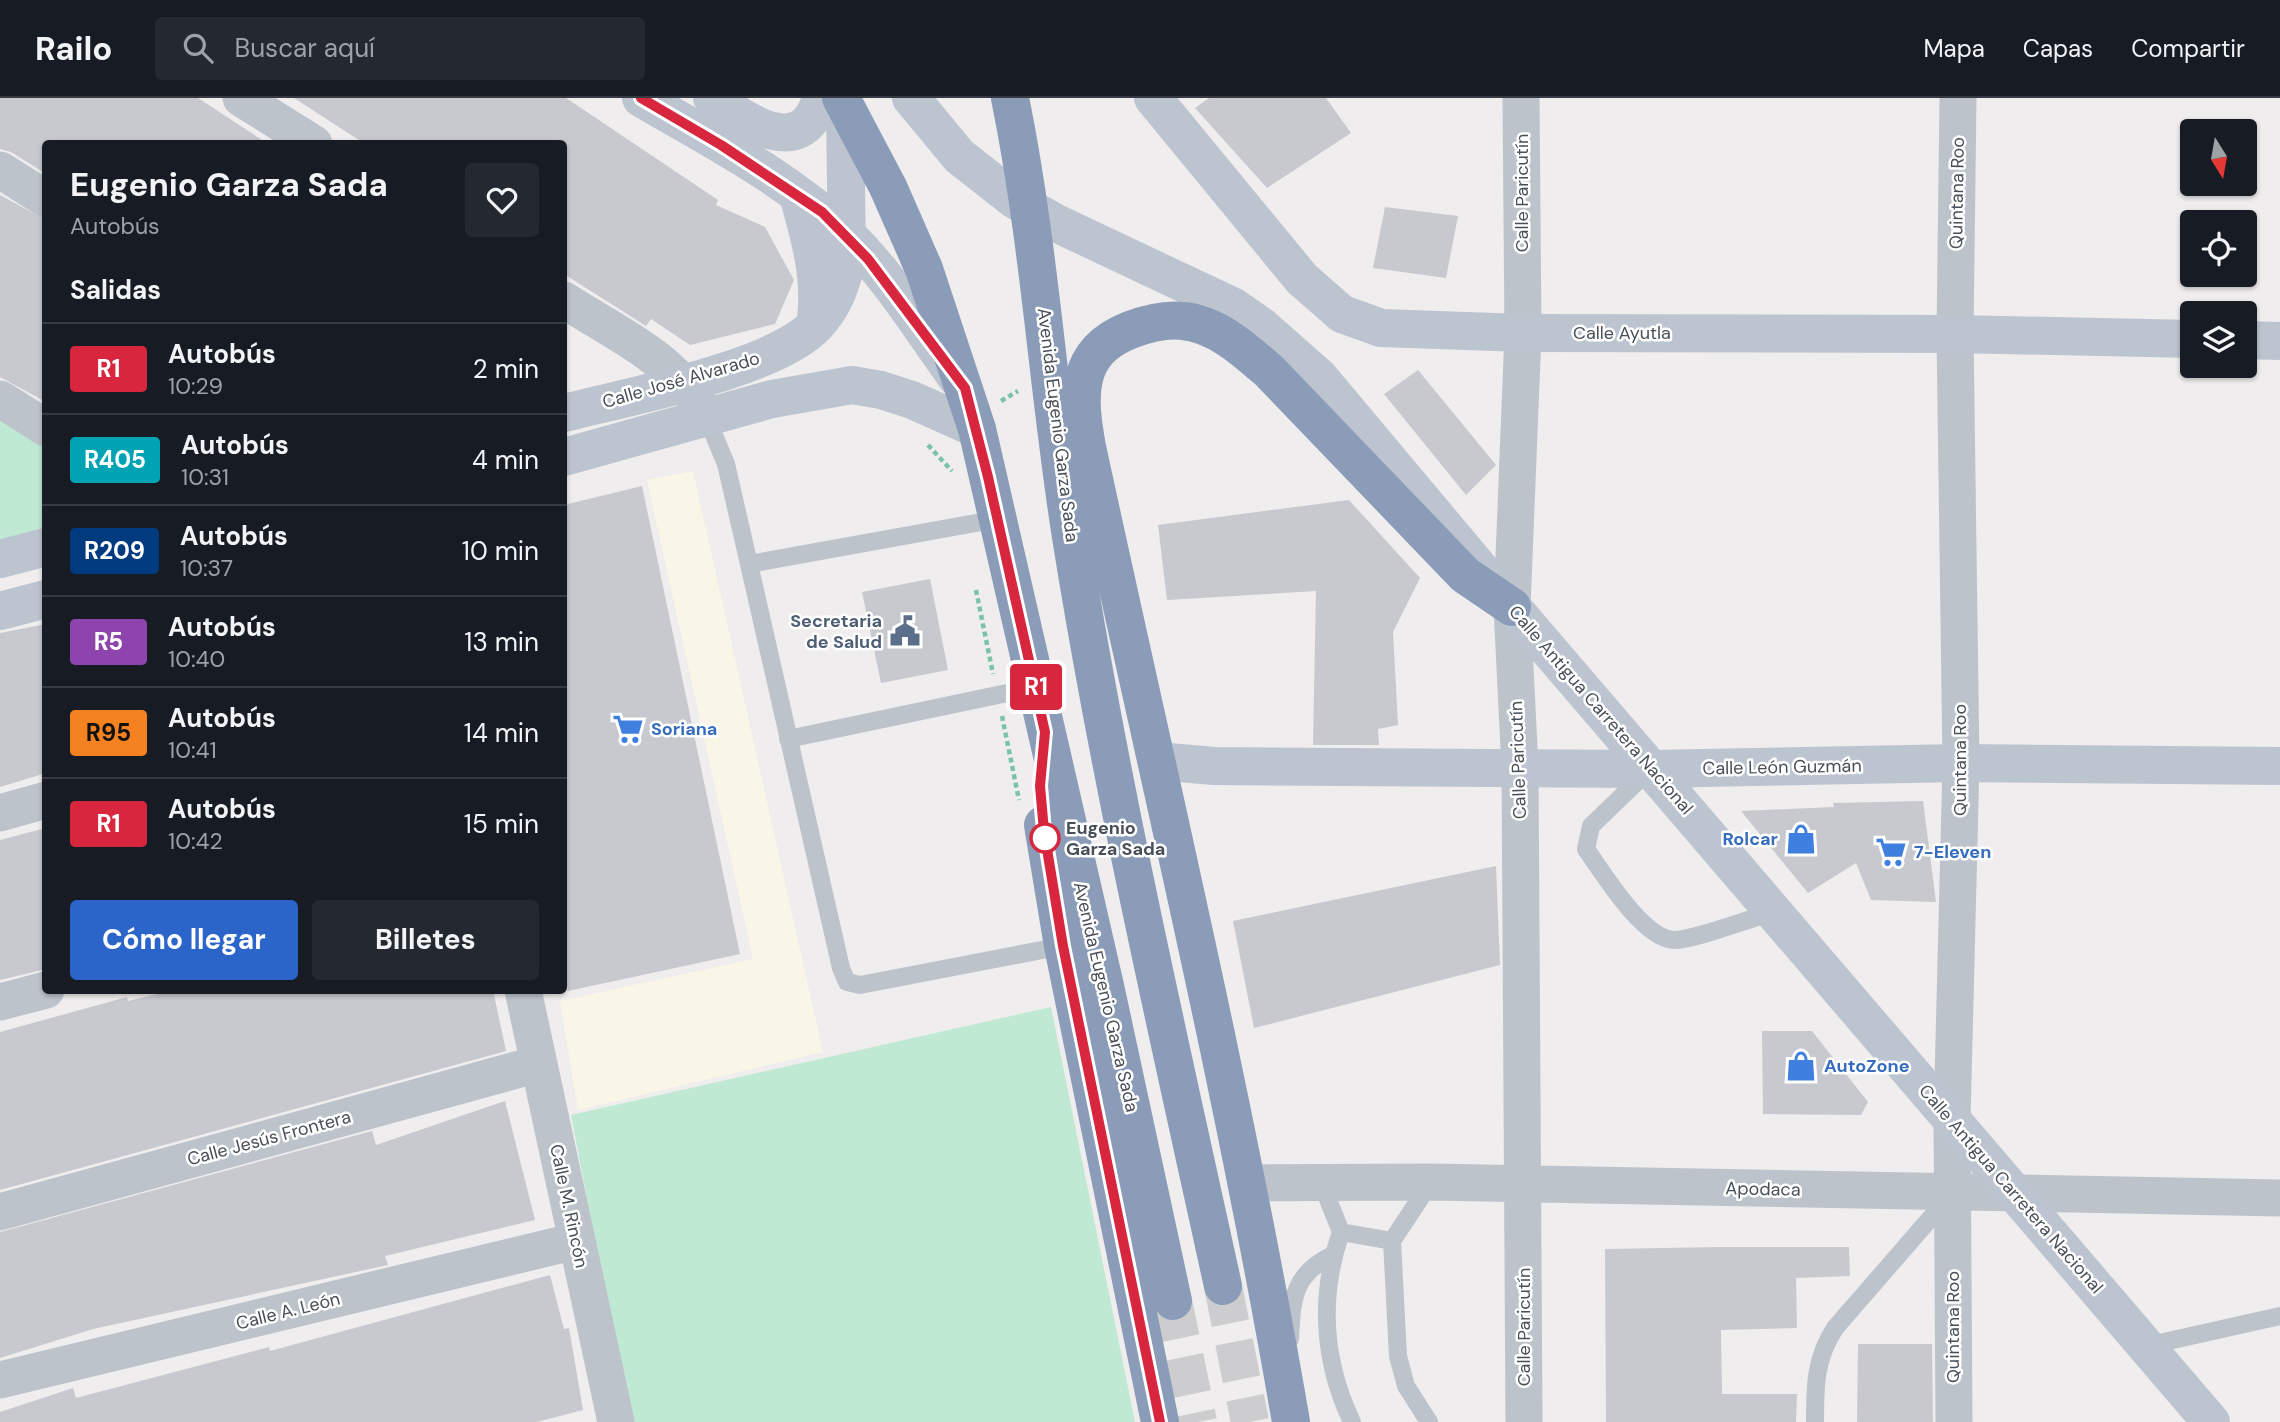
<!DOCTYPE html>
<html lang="es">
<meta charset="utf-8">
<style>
:root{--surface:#171b24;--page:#242831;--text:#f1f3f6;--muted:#9ea1a6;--line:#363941;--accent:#2c65ca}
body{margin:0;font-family:"DM Sans",sans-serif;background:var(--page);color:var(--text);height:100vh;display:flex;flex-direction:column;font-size:26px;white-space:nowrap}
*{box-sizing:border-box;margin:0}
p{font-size:23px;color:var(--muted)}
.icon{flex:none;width:38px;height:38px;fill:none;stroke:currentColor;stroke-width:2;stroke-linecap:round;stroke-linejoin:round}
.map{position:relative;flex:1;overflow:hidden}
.side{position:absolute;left:42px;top:42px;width:525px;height:854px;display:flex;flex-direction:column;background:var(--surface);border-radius:7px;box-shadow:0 2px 5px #0004}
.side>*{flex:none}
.badge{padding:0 14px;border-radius:5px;font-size:24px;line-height:46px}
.needle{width:46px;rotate:169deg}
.controls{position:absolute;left:2180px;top:21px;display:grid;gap:14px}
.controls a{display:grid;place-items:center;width:77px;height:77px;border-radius:7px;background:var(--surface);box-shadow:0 2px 5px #0004;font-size:35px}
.map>.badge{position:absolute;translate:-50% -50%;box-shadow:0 0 0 4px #fff}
h2{padding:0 28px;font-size:26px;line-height:63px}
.round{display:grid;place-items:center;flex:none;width:74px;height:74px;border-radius:7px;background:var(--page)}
.summary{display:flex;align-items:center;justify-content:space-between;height:119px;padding:0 28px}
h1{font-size:33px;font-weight:700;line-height:52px}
.cta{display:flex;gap:14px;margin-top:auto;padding:14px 28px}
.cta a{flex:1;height:80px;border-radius:7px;background:var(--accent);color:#fff;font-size:28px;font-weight:700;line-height:80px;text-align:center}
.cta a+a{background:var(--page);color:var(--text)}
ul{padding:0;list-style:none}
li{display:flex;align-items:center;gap:21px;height:91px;padding:0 28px;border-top:2px solid var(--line)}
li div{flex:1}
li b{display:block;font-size:26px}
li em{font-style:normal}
li .badge{min-width:77px;font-weight:700;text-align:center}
header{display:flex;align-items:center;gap:42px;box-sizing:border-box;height:98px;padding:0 35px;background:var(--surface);border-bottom:2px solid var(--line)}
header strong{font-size:33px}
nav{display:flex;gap:38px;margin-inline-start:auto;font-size:24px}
.search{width:490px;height:63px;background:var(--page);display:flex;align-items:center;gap:18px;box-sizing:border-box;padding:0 24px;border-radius:7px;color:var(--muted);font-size:26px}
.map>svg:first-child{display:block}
</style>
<header>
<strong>Railo</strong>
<div class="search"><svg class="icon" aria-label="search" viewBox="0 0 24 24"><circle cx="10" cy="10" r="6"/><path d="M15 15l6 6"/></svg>Buscar aquí</div>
<nav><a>Mapa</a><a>Capas</a><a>Compartir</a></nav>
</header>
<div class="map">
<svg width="2280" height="1324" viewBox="0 0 2280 1324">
<rect width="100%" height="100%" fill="#efeded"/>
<!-- commercial -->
<path fill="#f9f5e7" d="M693 373 823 954 578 1012 560 903 753 861 647 382Z"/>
<!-- green -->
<path fill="#bfe9d3" d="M0 322 46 350 45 437 0 450Z
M1051 909 1135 1324H630L571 1017Z"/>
<!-- building -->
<path fill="#c7c9cf" d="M0 0H198L268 46H46V76L11 54 0 51Z
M294 0H566L718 102 716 107 765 129 794 182 775 226 690 247 651 221 646 228 564 176V46H365Z
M1209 0H1326L1351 35 1267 90 1195 10Z
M0 97 46 122V304L0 279Z
M1385 109 1458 118 1446 180 1373 170Z
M1418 272 1496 367 1466 397 1384 296Z
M642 388 740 856 568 893 564 872V407Z
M1349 402 1420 480 1393 534 1398 627 1378 631 1379 647H1313L1316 493 1167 502 1158 427Z
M930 481 948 572 881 585 862 494Z
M46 526V675L0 689V535Z
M1923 703 1936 804 1871 802 1856 765 1808 795 1741 713 1834 709 1833 705Z
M46 730V871L0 882V742Z
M1496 768 1500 867 1254 930 1233 823Z
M174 892H493L506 953 0 1092V934L127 899 128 903Z
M1762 933H1812L1868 1004 1861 1017 1763 1016Z
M505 1003 535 1122 385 1158 388 1167 93 1231 0 1260V1134L372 1033 376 1047Z
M1721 1149H1849L1850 1178 1796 1180 1797 1230 1721 1232 1722 1296H1797L1796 1324H1606L1605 1151Z
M550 1177 564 1231 569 1230 583 1312 537 1324H0V1314L73 1290 76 1300 269 1249 270 1253Z
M1858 1246H1932L1933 1324H1857Z"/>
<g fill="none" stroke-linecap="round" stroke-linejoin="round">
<!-- highway-tunnel -->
<path stroke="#cdcdcf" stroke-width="38" stroke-dasharray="38 19" stroke-linecap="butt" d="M1223 1188 1250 1324
M1173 1203 1198 1324"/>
<!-- path -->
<path stroke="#7bc3a5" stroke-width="4.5" stroke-dasharray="5 3.5" stroke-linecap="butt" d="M1001 303 1018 293
M928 347 952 373
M976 492 993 576
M1002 618 1019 702"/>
<!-- lane -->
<path stroke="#bdc3cb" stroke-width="18" d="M706 318 726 366 749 466
M998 421 749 466 841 870 847 884 860 887 1063 848
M788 641 1036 589
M1648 673 1591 728 1586 751C1603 775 1643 841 1674 842 1694 842 1751 820 1774 814
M1321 1084 1341 1134C1319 1198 1323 1263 1352 1324
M1341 1134 1392 1143
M1290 1241C1292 1200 1293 1176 1333 1157
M2146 1248 2280 1218
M1429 1324 1406 1288 1398 1258 1392 1143 1431 1084
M1815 1324C1815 1288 1815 1261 1835 1230L1948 1100"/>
<!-- street -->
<path stroke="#bdc3cb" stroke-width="37" d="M241 0 314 46
M1521 0 1523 235 1512 509 1520 670 1524 1324
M0 72 46 101
M564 202C612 233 669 258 700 308
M0 301 46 330
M0 715 46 702
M523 892 616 1324
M0 904 46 892
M1246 1085 1431 1084 2280 1100
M0 1114 538 966
M0 1282 576 1143
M1954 1324 1952 1022 1961 665 1955 236 1958 0"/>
<!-- secondary -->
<path stroke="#bcc4cf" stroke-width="38" d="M641 0C711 41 787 80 846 136 889 177 922 232 957 280
M712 0C745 22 802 65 821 0
M911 0 959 58 1015 102 1058 126 1234 209 1260 227 1319 279 1512 509 2211 1324
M1153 0 1302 181 1342 216 1381 230 1523 235 1955 236 2193 241
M798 97C810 140 821 177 816 221
M2245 242 2280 243
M564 315C626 299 773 272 816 227 834 208 842 186 847 160L845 9
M564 359 772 301 852 287 881 292 912 302 977 331
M0 461 46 449
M0 513 46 501
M1157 663 1214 668 1651 671 1961 665 2280 668"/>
<!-- highway -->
<path stroke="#8a9cb7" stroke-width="38" d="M841 0 888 89 924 171 977 331 1105 888 1173 1203
M1010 0C1040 147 1048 297 1072 445 1112 694 1169 941 1223 1188
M1043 727 1063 848 1160 1324
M1291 1324C1235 997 1157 673 1087 349 1078 299 1074 254 1130 232 1146 226 1166 221 1183 223 1217 226 1246 253 1270 274L1465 477 1512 509"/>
</g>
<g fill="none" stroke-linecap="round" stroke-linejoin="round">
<!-- line casing -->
<g stroke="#fff" stroke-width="16">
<path id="line" d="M641 0 721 47 822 114 868 161 965 290 988 379 1045 634 1040 688 1044 733 1063 848 1160 1324"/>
</g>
<!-- line -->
<use href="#line" stroke="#d7263d" stroke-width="10"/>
</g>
<!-- icons -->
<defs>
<g id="civic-bare" transform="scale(2.415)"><path d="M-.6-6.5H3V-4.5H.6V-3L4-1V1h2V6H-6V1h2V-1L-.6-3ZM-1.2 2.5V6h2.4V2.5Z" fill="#5c6f8a" stroke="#fff" stroke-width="2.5" paint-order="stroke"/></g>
<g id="supermarket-bare" transform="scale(2.415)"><path d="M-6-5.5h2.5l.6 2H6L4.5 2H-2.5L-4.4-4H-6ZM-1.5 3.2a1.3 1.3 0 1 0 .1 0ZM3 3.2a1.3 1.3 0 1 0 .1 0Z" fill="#3f7fe0" stroke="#fff" stroke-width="2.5" paint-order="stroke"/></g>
<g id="shop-bare" transform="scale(2.415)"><path d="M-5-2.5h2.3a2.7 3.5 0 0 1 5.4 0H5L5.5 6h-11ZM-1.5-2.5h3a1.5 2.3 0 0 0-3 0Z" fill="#3f7fe0" stroke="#fff" stroke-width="2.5" paint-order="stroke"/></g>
</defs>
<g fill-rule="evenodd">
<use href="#civic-bare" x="905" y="533"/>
<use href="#supermarket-bare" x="628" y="631"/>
<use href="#shop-bare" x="1801" y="741"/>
<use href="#supermarket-bare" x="1891" y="754"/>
<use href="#shop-bare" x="1801" y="968"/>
</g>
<!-- markers -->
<circle fill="#fff" stroke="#d7263d" stroke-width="3.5" cx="1045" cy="740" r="14"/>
<g text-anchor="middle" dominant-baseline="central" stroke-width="5" stroke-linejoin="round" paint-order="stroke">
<!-- street labels -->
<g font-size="18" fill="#474f58" stroke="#fff">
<text transform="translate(1522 95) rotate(-90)">Calle Paricutín</text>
<text transform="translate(1957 95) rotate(-89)">Quintana Roo</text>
<text x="1622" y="235">Calle Ayutla</text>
<text transform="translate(681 282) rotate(-16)">Calle José Alvarado</text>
<text transform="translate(1058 327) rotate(83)">Avenida Eugenio Garza Sada</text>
<text transform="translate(1601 612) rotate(49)">Calle Antigua Carretera Nacional</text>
<text transform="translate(1518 662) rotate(-92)">Calle Paricutín</text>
<text transform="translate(1960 662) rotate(-90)">Quintana Roo</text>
<text transform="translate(1782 669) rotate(-1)">Calle León Guzmán</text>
<text transform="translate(1106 899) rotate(77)">Avenida Eugenio Garza Sada</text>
<text transform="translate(269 1040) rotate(-15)">Calle Jesús Frontera</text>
<text transform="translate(1763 1091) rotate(1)">Apodaca</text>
<text transform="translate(2011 1091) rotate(49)">Calle Antigua Carretera Nacional</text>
<text transform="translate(569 1108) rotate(78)">Calle M. Rincón</text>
<text transform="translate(288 1213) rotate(-14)">Calle A. León</text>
<text transform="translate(1524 1229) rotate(-90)">Calle Paricutín</text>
<text transform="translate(1953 1229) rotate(-90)">Quintana Roo</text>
</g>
<!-- service labels -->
<g font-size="18" font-weight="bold" fill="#4e5e75" stroke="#fff" text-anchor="end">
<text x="882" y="523">Secretaria<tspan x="882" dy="21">de Salud</tspan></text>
</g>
<!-- shop labels -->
<g font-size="18" font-weight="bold" fill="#366cbe" stroke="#fff" text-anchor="start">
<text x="651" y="631">Soriana</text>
<text x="1778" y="741" text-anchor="end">Rolcar</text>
<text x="1914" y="754">7-Eleven</text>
<text x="1824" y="968">AutoZone</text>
</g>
<!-- stop labels -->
<g font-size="18" font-weight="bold" fill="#474f58" stroke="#fff" text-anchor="start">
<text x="1066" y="730">Eugenio<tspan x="1066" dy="21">Garza Sada</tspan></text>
</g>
</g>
</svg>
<div class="controls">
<a><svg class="needle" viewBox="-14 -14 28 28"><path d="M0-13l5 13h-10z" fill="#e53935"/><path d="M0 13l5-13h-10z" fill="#9ea1a6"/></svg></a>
<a><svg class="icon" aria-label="locate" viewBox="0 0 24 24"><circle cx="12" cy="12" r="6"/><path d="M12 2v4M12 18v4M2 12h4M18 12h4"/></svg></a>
<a><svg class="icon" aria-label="layers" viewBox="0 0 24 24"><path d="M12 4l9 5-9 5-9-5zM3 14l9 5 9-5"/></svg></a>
</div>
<b class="badge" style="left:1036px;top:589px;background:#d7263d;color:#fff">R1</b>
<section class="side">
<div class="summary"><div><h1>Eugenio Garza Sada</h1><p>Autobús</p></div><a class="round"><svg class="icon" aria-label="heart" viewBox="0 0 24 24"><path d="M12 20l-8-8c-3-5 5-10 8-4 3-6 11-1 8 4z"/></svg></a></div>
<h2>Salidas</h2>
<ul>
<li><span class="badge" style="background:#d7263d;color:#fff">R1</span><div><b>Autobús</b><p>10:29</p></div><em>2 min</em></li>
<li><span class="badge" style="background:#00a3b4;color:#fff">R405</span><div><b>Autobús</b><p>10:31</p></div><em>4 min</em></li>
<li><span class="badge" style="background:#003b80;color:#fff">R209</span><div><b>Autobús</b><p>10:37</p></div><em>10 min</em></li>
<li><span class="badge" style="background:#8e44ad;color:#fff">R5</span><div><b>Autobús</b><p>10:40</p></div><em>13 min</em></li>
<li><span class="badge" style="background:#f58220;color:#111">R95</span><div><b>Autobús</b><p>10:41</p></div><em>14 min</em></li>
<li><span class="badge" style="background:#d7263d;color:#fff">R1</span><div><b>Autobús</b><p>10:42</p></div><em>15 min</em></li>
</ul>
<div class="cta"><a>Cómo llegar</a><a>Billetes</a></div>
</section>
</div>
